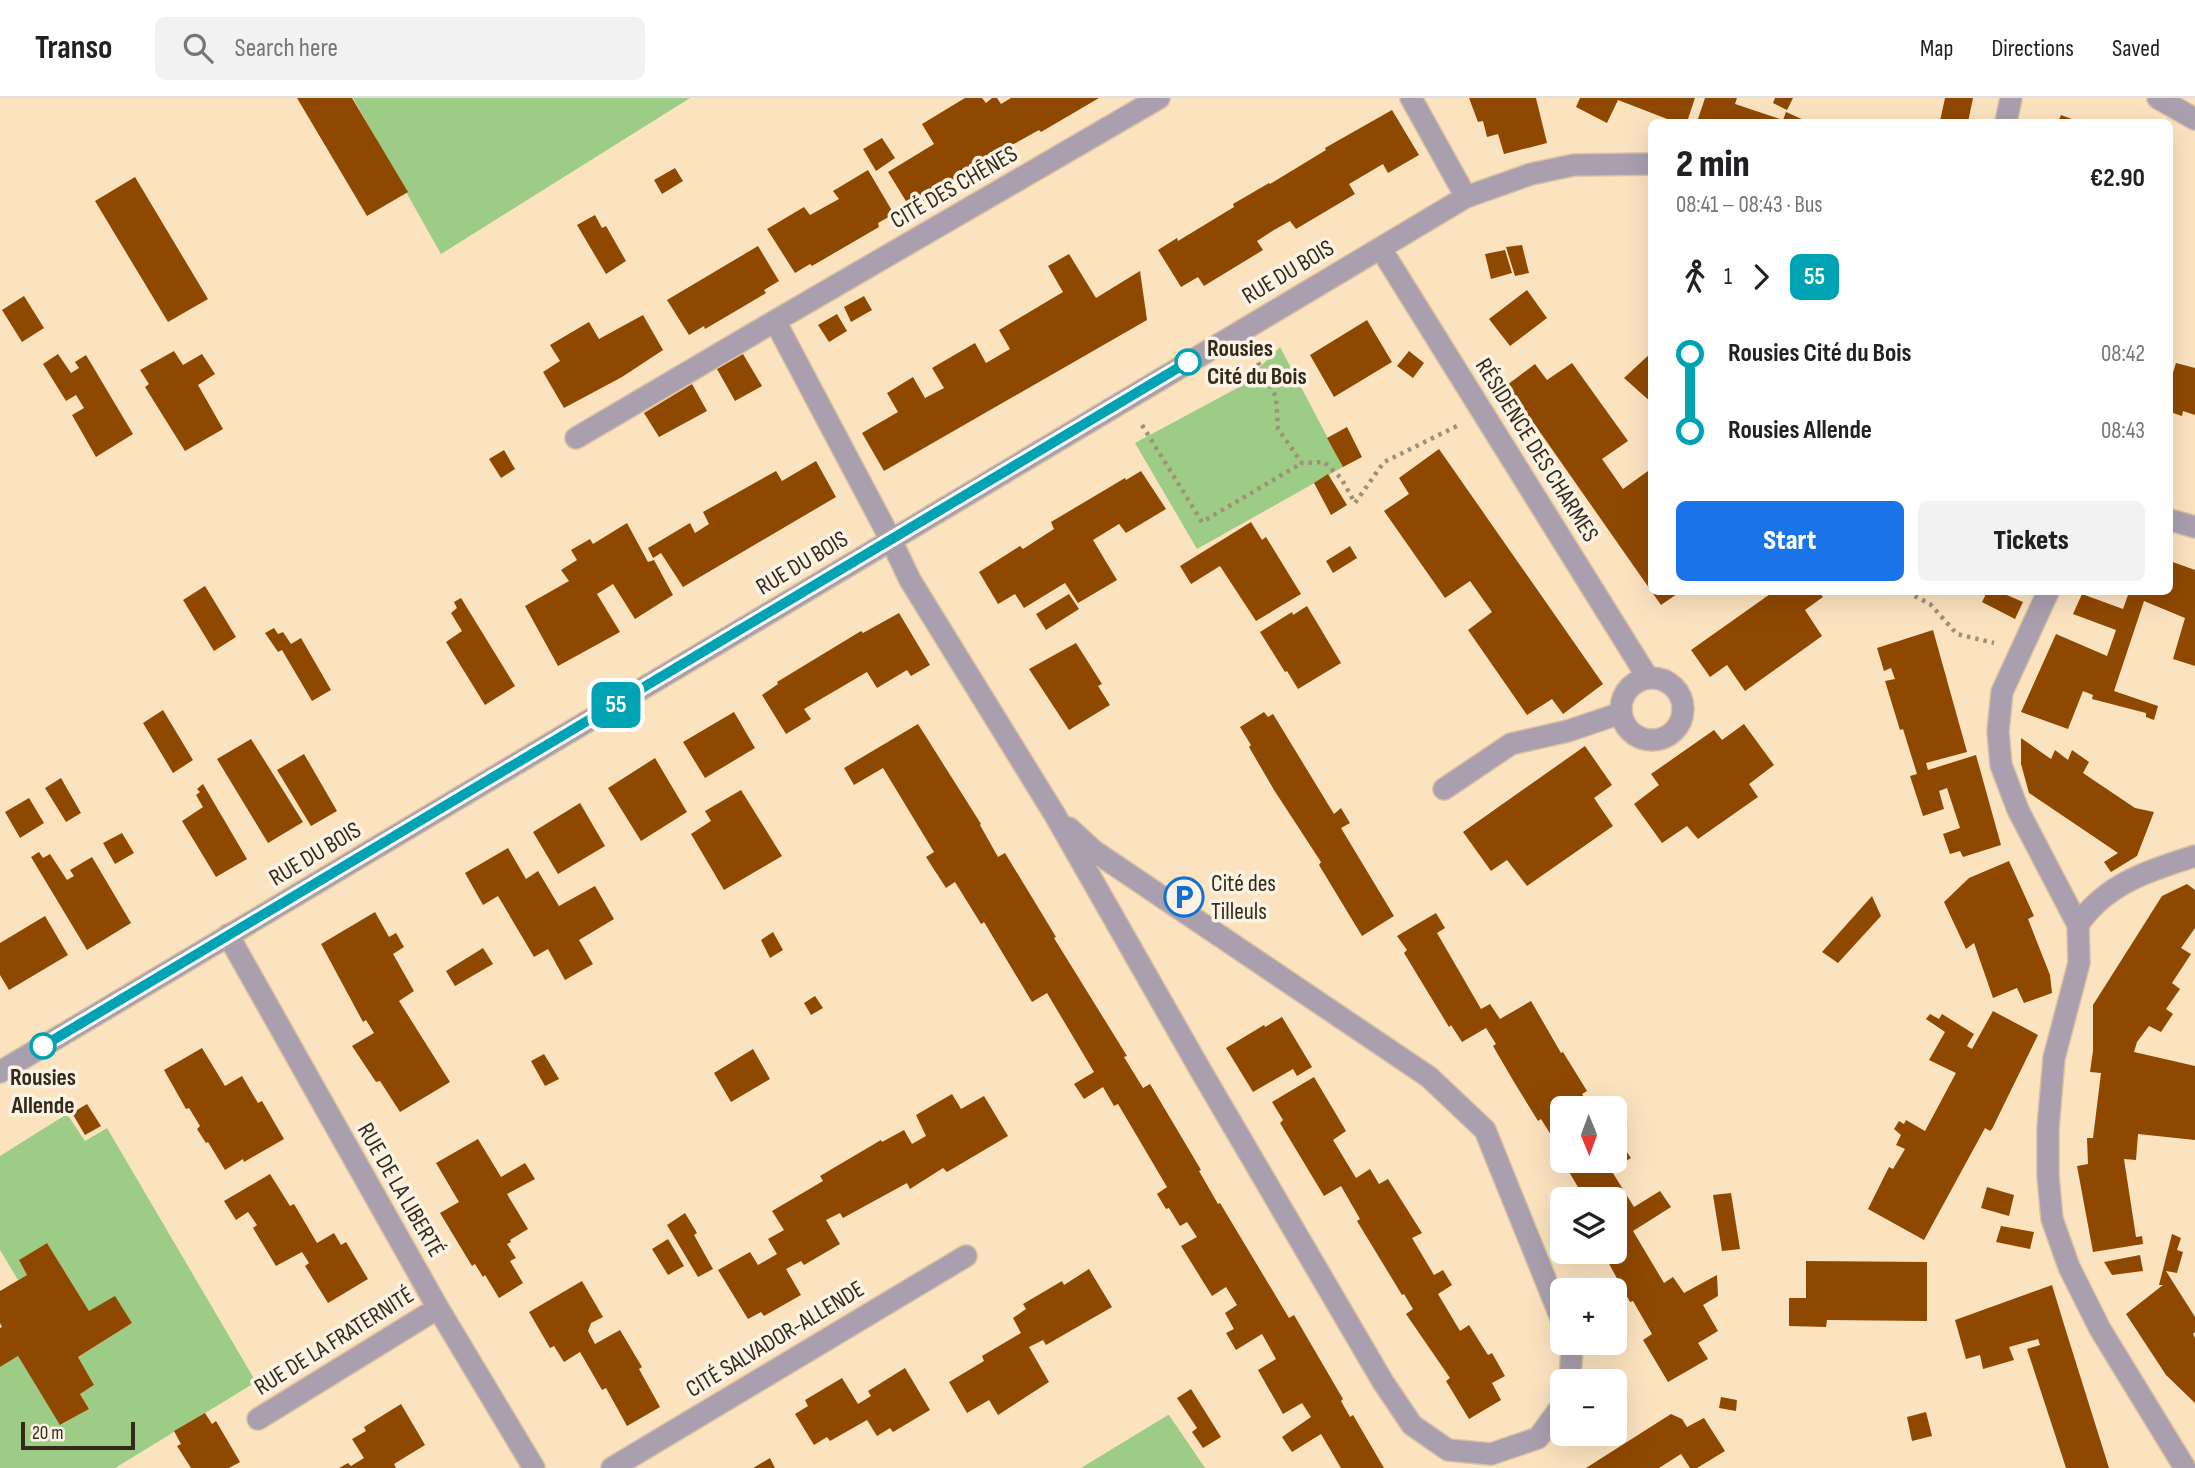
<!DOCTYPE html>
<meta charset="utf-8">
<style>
:root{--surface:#fff;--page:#f2f2f2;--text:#202124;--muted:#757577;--line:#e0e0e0;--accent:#1a73e8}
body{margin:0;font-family:"Sofia Sans Condensed",sans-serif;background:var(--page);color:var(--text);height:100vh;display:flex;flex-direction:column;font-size:26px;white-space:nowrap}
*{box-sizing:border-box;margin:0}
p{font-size:23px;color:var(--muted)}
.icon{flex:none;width:38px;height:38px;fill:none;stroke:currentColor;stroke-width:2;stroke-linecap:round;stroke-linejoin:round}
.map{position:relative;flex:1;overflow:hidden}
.drawer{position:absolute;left:1648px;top:21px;width:525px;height:476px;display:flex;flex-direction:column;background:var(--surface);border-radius:10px;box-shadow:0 7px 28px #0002}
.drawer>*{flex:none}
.badge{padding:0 14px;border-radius:10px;font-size:24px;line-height:46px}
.needle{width:46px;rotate:179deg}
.buttons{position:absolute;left:1550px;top:998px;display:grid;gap:14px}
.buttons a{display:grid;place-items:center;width:77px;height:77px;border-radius:10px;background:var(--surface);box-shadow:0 7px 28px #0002;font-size:35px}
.scale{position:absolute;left:21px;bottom:18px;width:114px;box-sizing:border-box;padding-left:7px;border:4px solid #332a1c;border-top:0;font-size:19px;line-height:24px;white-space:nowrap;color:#332a1c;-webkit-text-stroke:5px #fdf3e5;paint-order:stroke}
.map>.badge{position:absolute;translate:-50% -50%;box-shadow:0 0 0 4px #fff}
.legs{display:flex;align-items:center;gap:10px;height:77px;padding:0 28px;font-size:23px}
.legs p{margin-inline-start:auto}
.overview{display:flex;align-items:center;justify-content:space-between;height:119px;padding:0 28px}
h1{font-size:38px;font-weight:800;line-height:52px}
.button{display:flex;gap:14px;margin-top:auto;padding:14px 28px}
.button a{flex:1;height:80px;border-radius:10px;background:var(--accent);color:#fff;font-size:28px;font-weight:800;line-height:80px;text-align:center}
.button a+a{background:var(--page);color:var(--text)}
ul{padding:0 28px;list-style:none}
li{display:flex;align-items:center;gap:24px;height:77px;font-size:26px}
li i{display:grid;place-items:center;width:10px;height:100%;margin:0 9px;background:currentColor}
li i::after{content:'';width:18px;height:18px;margin:-9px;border:5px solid;border-radius:50%;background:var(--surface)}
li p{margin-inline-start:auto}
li:first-child i{background:linear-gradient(#0000 50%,currentColor 0)}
li:last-child i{background:linear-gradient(currentColor 50%,#0000 0)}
header{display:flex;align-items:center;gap:42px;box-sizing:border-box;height:98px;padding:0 35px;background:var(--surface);border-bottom:2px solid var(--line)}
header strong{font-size:33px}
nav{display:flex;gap:38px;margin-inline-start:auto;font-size:24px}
.search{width:490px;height:63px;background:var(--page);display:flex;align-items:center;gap:18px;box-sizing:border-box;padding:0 24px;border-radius:10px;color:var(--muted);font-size:26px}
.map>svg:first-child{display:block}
</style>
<header>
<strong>Transo</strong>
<div class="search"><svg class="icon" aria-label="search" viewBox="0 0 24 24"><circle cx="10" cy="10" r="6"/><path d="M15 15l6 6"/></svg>Search here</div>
<nav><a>Map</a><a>Directions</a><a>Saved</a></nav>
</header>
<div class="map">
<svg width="2195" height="1370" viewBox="0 0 2195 1370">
<rect width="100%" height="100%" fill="#fce3c0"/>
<!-- green -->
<path fill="#9ccc85" d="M353 0H690L441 156Z
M1280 249 1343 369 1197 451 1135 345 1241 288Z
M67 1016 85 1043 107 1030 256 1284 115 1370H0V1269L18 1258 61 1327 89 1311 80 1296 94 1287 78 1259 132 1225 115 1199 89 1213 47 1145 19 1162 27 1177 18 1182 0 1152V1058Z
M1169 1317 1205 1370H1081L1168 1317Z"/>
<!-- building -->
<path fill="#8f4800" d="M297 0H352L408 94 367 118Z
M965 0H982L986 5 992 0H997L1001 6 1011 0H1099L1041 34 1039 32 1012 47 989 61 990 64 923 103 922 100 909 108 888 74 934 46 922 26Z
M1469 0H1536L1547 45 1504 56 1498 36 1487 39 1483 23 1478 24Z
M1580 0H1695L1687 24H1675L1618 2 1607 25 1576 9Z
M1705 0H1737L1735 6 1783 22 1786 14 1804 22 1803 24H1697Z
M1775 0H1793L1787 12 1773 5Z
M1945 0H1973L1968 24 1940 23Z
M1392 12 1419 57 1388 75 1383 66 1349 86 1355 96 1296 131 1290 123 1274 132 1257 143 1263 152 1204 188 1198 179 1181 189 1158 152 1177 140 1178 143 1234 109 1233 106 1269 85 1270 86 1326 52 1325 50Z
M2061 17 2080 24H2058Z
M882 40 895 60 876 73 863 51Z
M675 70 683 83 662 96 654 82Z
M868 72 894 116 878 125 879 129 812 168 810 166 795 175 767 131 804 109 810 117 839 101 833 93Z
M135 79 208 201 168 224 95 103Z
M595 117 602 130 606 128 626 163 606 176 577 127Z
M1522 147 1529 175 1515 178 1506 149Z
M758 148 779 183 764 192 766 195 734 214 705 231 704 228 689 237 667 202Z
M1505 152 1512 175 1491 181 1485 156Z
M1069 156 1096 200 1140 173 1147 222 884 373 862 335 898 314 887 295 913 279 925 300 944 290 932 270 975 245 986 265 1010 251 999 232 1063 194 1048 168Z
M1527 192 1547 220 1510 248 1489 221Z
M24 198 44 230 22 244 2 212Z
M864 198 872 212 851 224 844 209Z
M837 216 847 233 829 244 818 227Z
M643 217 663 252 622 279 564 310 543 274 560 263 550 247 589 224 599 241Z
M1367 222 1392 264 1334 299 1310 257Z
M174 253 183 267 202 256 215 276 198 287 223 331 185 353 145 289 149 286 140 272Z
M1409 253 1424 265 1413 280 1397 268Z
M1652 254V305L1624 280Z
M58 256 71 275 79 270 75 264 86 257 133 336 96 359 72 317 84 310 76 297 66 303 43 266Z
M743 256 762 288 735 303 717 271Z
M1572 265 1628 343 1602 361 1623 391 1648 373 1652 379V494H1680L1661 507 1507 287 1535 266 1547 282Z
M2176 265 2195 270V317L2183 313 2182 318 2170 314V284Z
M692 286 707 313 659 339 644 315Z
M1347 329 1362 359 1343 369 1327 340Z
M1439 351 1603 586 1563 616 1552 601 1527 617 1468 532 1492 514 1470 483 1445 500 1384 413 1409 396 1399 380Z
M504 352 515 371 501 380 489 361Z
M816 363 836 399 683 489 661 455 653 460 648 450 690 425 695 435 709 426 703 414 776 373 782 383Z
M1141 373 1166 411 1126 435 1119 426 1093 442 1117 482 1078 505 1065 485 1024 510 1015 496 998 506 979 474 1020 448 1023 451 1054 431 1051 424 1125 380 1126 382Z
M1328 376 1347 407 1331 417 1314 385Z
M1251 424 1262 442 1266 439 1301 496 1256 523 1220 468 1191 486 1180 468Z
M627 425 648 464 654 462 673 497 635 521 613 486 597 496 620 534 558 568 525 508 569 483 561 472 577 462 571 452 590 441 593 446Z
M1350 448 1357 460 1333 475 1326 463Z
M2170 463 2195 472V568L2173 561 2185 520 2144 503 2114 593 2158 608 2154 622 2146 619V615L2092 601 2093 597 2083 593 2068 631 2021 614 2056 536 2107 558 2116 532 2073 516 2082 496 2123 511 2128 497 2119 494H2170Z
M205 488 236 539 214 553 183 502Z
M1773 494H1819L1823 499 1805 512 1822 538 1745 593 1727 567 1710 579 1691 552Z
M1987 494H2000L2023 504 2015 521 1982 504Z
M1069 496 1079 511 1046 532 1036 516Z
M461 500 515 588 485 607 446 544 462 533 451 515 457 510 454 504Z
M1307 508 1341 565 1298 591 1287 573 1285 574 1260 534 1292 514 1293 517Z
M899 515 930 567 911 578 907 572 877 590 867 574 804 611 811 621 786 636 762 597 778 586 777 584 861 533 863 535Z
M274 530 278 536 283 534 291 546 301 540 331 592 312 603 282 552 278 554 265 535Z
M1933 532 1967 654 1926 665 1928 672 1976 657 2001 747 1963 759 1960 753 1950 756 1943 736 1960 730 1947 690 1939 693 1944 711 1923 718 1910 678 1917 676 1903 631 1900 632 1885 583 1895 581 1891 570 1884 573 1877 550Z
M1076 545 1102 586 1098 588 1110 607 1069 632 1029 571Z
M163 612 193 662 173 675 143 625Z
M734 614 755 650 705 680 683 644Z
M1264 614 1268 619 1273 616 1334 716 1341 710 1350 725 1341 730 1394 818 1362 838 1319 767 1321 764 1274 692 1249 649 1251 647 1240 629Z
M918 626 981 726 980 727 998 759 1005 755 1056 839 1054 840 1127 958 1124 959 1143 990 1150 986 1201 1072 1199 1073 1218 1106 1220 1105 1289 1220 1294 1217 1343 1301 1341 1303 1350 1319 1353 1317 1384 1370H1341L1321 1336 1292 1354 1282 1339 1311 1319 1302 1305 1283 1316 1258 1272 1276 1261 1262 1236 1236 1252 1226 1235 1234 1231 1225 1215 1237 1207 1226 1189 1212 1198 1181 1148 1197 1139 1187 1124 1180 1128 1169 1110 1166 1111 1157 1096 1167 1089 1118 1006 1114 1008 1103 989 1084 1001 1074 986 1094 974 1047 895 1032 904 984 824 981 826 955 784 946 790 926 759 934 754 883 670 854 687 844 670Z
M1744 626 1774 667 1749 686 1758 699 1698 741 1687 728 1662 745 1634 706 1659 687 1651 676 1714 632 1722 642Z
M2021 640 2051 661 2055 652 2068 662 2072 652 2089 664 2083 675 2135 710 2154 714 2137 758 2111 774 2104 764 2118 755 2029 695 2021 666Z
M251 641 303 724 268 745 217 661Z
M1585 648 1612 687 1594 700 1613 728 1527 788 1507 762 1491 773 1463 734Z
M304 656 337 713 311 728 277 672Z
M655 660 687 714 641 743 608 690Z
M61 680 81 715 66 724 45 690Z
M203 686 247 761 216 779 182 723 203 709 196 697 200 694 197 691Z
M741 692 782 758 724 792 691 736 711 723 705 713Z
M29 700 44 725 20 740 5 714Z
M580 705 605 748 558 776 533 734Z
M122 735 134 755 115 766 103 745Z
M508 750 526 781 538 773 559 808 595 788 614 821 579 842 593 866 565 882 548 851 534 859 498 798 483 807 465 775Z
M39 754 43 760 50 756 67 782 74 778 70 772 92 759 131 825 87 852 31 759Z
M2009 763 2034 818 2028 821 2050 877 2052 895 2024 905 2017 890 1993 900 1974 845 1966 851 1944 804 1969 780Z
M2187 786 2195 792V830L2181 850 2191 856 2172 885 2180 891 2166 911 2173 916 2161 934 2149 928 2137 944 2134 954 2195 968V1042L2138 1036 2136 1062 2124 1061 2136 1139 2142 1138 2143 1146 2093 1154 2077 1068 2088 1066 2087 1040H2093L2101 975 2090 974 2093 953V907L2162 798Z
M1872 798 1881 818 1838 865 1822 854Z
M375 814 389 839 396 835 404 849 393 856 414 893 399 903 450 984 400 1014 380 983 376 984 352 948 374 935 366 922 363 924 321 846Z
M1436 815 1445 830 1437 835 1481 911 1490 906 1500 921 1531 903 1561 955 1563 954 1587 993 1582 996 1590 1010H1563V1062H1615V1036L1631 1060 1611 1072 1634 1109 1660 1093 1671 1109 1633 1133 1664 1185 1673 1179 1684 1195 1717 1177 1718 1198 1703 1207 1718 1233 1698 1245 1708 1261 1668 1284 1643 1242 1652 1236 1633 1203 1630 1204 1602 1153H1615V1101H1585L1558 1055 1561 1053 1541 1021 1538 1023 1514 984 1493 948 1496 946 1486 930 1462 944 1451 927 1449 929 1404 855 1407 852 1397 838Z
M45 818 68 857 9 892 0 877V845Z
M773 834 783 852 770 860 761 842Z
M483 850 493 866 455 888 446 873Z
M815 898 823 910 811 917 804 905Z
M1993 913 2038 937 1992 1031 1990 1033 1985 1030 1924 1142 1868 1111 1889 1069 1893 1071 1905 1051 1896 1047 1901 1037 1894 1031 1899 1023 1904 1026 1906 1022 1925 1033 1956 975 1929 962 1945 934 1926 921 1930 916 1939 921 1942 916 1974 936 1967 948 1972 951Z
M1282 919 1312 969 1297 978 1293 971 1253 994 1226 950 1264 927 1265 929Z
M202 950 225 988 242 978 258 1005 262 1003 284 1041 244 1064 243 1061 225 1072 208 1044 206 1045 197 1031 200 1028 189 1010 186 1011 164 972Z
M753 951 770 981 731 1004 714 975Z
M544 956 559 981 545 988 531 963Z
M1314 979 1346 1033 1333 1042 1356 1080 1370 1071 1379 1086 1388 1081 1422 1135 1412 1140 1434 1177 1443 1172 1452 1187 1438 1196 1460 1233 1469 1227 1488 1257 1492 1255 1505 1278 1492 1285 1501 1302 1469 1321 1446 1283 1450 1280 1406 1216 1413 1211 1404 1196 1402 1197 1357 1123 1360 1121 1341 1088 1324 1098 1280 1025 1283 1022 1272 1004Z
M952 996 961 1011 984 998 1008 1038 947 1074 943 1070 910 1091 907 1085 843 1120 840 1115 826 1122 840 1146 804 1167 801 1163 786 1171 801 1197 764 1218 761 1214 748 1221 718 1172 750 1154 758 1167 777 1156 768 1141 784 1132 772 1113 823 1083 820 1078 881 1042 882 1044 904 1032 912 1046 926 1038 916 1017Z
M87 1006 101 1028 85 1037 72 1015Z
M478 1041 501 1079 525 1065 535 1081 507 1096 528 1131 510 1142 511 1144 507 1146 516 1160 510 1163 523 1185 499 1200 485 1177 483 1179 475 1166 472 1168 440 1115 459 1104 436 1065Z
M270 1076 290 1108 294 1106 317 1145 334 1135 341 1147 346 1144 368 1181 328 1205 305 1168 309 1165 302 1154 276 1168 253 1130 257 1127 248 1114 236 1122 224 1103Z
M1987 1089 2014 1097 2009 1118 1981 1110Z
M1731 1095 1740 1151 1722 1153 1713 1097Z
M685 1115 697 1135 694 1137 713 1171 698 1179 667 1127Z
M2001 1128 2034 1134 2030 1151 1996 1144Z
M2172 1136 2181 1140 2177 1152 2183 1154 2177 1175 2166 1173 2195 1219V1234L2193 1236 2195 1240V1305L2166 1277 2126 1216 2163 1187H2159Z
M668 1141 684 1168 668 1177 652 1151Z
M47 1145 89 1213 115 1198 132 1225 78 1259 94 1287 80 1296 89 1311 60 1327 18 1258 0 1269V1230L2 1229 0 1225V1193L27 1177 19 1162Z
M2140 1157 2143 1173 2112 1177 2104 1164Z
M1806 1163 1927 1164V1223L1827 1222 1826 1229 1789 1228V1200H1806Z
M1089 1171 1112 1209 1046 1247 1043 1242 1029 1249 1049 1284 998 1317 989 1302 967 1315 949 1284 984 1263 982 1258 1021 1235 1013 1220 1026 1211 1023 1206 1062 1183 1064 1187Z
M582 1183 603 1219 591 1225 588 1233 595 1246 620 1232 642 1269 639 1271 660 1309 627 1328 606 1290 602 1292 580 1254 564 1264 554 1248 550 1250 529 1214Z
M2052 1187 2066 1233 2109 1370H2066L2027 1251 2040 1247 2038 1241 2009 1249 2014 1262 1983 1271 1980 1257 1966 1261 1955 1222Z
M905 1270 930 1312 893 1334 890 1330 877 1338 867 1322 830 1343 827 1339 814 1347 795 1316 808 1308 805 1302 842 1280 858 1306 871 1298 868 1293Z
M1191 1291 1221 1339 1203 1350 1192 1334 1197 1330 1177 1300Z
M1721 1299 1737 1302 1736 1313 1719 1310Z
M401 1306 425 1347 394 1366 396 1370H339L348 1365 351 1368 364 1360 352 1341 366 1333 364 1329Z
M1926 1314 1932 1338 1912 1343 1907 1319Z
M205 1315 212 1326 216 1323 240 1364 229 1370H191L177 1348 181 1346 174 1333Z
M1671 1316 1682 1321 1687 1329 1704 1320 1725 1353 1697 1370H1690L1681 1356 1659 1370H1586Z
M770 1360 775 1370H753Z"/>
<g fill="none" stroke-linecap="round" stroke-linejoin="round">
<!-- minor casing -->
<g stroke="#d8c2a2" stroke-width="24">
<path id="minor" d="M1411 0 1466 99
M2158 0 2195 21
M2006 24 2011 0
M1381 151 1648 580
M775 223 1159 0
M576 340 775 223 891 442 910 482 1055 717 1201 973 1383 1284 1412 1327 1448 1352 1491 1356 1538 1340 1563 1306
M2170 422 2195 429
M2048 494 2002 594 1998 633 2001 667 2018 712 2078 827 2079 865 2054 960 2048 1030V1078L2052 1121 2069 1169 2100 1231 2185 1370
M1621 611a31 31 0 1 1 62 0a31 31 0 1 1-62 0Z
M1444 691 1511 646 1568 633 1621 615
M1069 730 1094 753 1429 979 1485 1032 1563 1225
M2078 827C2105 786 2150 772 2195 758
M228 837 438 1210 534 1370
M0 974 1466 99 1531 76 1574 67 1652 66
M1570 1283 1572 1249 1571 1244
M258 1321 438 1210
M612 1370 966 1158"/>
</g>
<!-- path -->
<path stroke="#a18f76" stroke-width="4.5" stroke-dasharray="3.5 5" stroke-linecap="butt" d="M1254 257 1276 299 1278 331 1302 365 1324 364 1341 380 1355 405 1384 364 1457 328
M1142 327 1202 424 1302 365
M1907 494 1930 506 1957 536 1994 545"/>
<!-- minor -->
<use href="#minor" stroke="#a99fae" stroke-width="21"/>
</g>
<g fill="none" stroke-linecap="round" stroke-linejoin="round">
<!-- line-1 casing -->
<g stroke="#fff" stroke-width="16">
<path id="line-1" d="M43 948 1188 264"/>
</g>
<!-- line-1 -->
<use href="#line-1" stroke="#00a3b4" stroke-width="10"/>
</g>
<!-- icons -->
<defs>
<g id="parking-ring" transform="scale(2.0125)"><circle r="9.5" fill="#fdf3e5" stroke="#1070d8" stroke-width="1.5"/><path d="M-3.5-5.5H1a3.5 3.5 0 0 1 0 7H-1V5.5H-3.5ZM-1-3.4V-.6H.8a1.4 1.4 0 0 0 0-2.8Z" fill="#1070d8"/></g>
</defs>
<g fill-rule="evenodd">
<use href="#parking-ring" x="1184" y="799"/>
</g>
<!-- markers -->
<g fill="#fff" stroke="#00a3b4" stroke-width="3.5">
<circle cx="1188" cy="264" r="12"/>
<circle cx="43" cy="948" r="12"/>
</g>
<g text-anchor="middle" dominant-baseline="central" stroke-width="7" stroke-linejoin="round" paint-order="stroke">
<!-- street labels -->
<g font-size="24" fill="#332a1c" stroke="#fdf3e5">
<text transform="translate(954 89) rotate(-30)">CITÉ DES CHÊNES</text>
<text transform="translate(1288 174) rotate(-31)">RUE DU BOIS</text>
<text transform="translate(1537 352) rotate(58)">RÉSIDENCE DES CHARMES</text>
<text transform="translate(802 465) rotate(-31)">RUE DU BOIS</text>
<text transform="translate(315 756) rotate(-31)">RUE DU BOIS</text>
<text transform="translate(401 1092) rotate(60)">RUE DE LA LIBERTÉ</text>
<text transform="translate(775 1241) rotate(-31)">CITÉ SALVADOR-ALLENDE</text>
<text transform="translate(334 1243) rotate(-32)">RUE DE LA FRATERNITÉ</text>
</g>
<!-- stop labels -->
<g font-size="24" font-weight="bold" fill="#332a1c" stroke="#fdf3e5" text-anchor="start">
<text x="1207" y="250">Rousies<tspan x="1207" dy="28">Cité du Bois</tspan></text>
<text x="43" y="979" text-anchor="middle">Rousies<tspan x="43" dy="28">Allende</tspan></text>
</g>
<!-- poi labels -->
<g font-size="24" fill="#332a1c" stroke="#fdf3e5" text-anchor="start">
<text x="1211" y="785">Cité des<tspan x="1211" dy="28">Tilleuls</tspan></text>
</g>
</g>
</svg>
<div class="buttons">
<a><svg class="needle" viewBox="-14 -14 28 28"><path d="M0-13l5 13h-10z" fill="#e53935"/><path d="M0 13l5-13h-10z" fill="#757577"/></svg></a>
<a><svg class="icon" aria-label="layers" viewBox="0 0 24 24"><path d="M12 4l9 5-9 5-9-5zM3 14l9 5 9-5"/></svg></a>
<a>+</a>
<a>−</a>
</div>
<div class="scale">20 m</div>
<b class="badge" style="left:616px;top:607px;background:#00a3b4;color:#fff">55</b>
<section class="drawer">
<div class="overview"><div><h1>2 min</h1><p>08:41 – 08:43 · Bus</p></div><b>€2.90</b></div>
<div class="legs"><svg class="icon" aria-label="walk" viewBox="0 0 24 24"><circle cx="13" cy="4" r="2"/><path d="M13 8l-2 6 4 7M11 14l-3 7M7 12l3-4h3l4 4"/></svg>1<svg class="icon" aria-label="forward" viewBox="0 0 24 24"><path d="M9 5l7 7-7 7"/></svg><b class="badge" style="background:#00a3b4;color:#fff">55</b></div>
<ul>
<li><i style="color:#00a3b4"></i><b>Rousies Cité du Bois</b><p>08:42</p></li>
<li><i style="color:#00a3b4"></i><b>Rousies Allende</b><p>08:43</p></li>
</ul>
<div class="button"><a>Start</a><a>Tickets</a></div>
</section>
</div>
